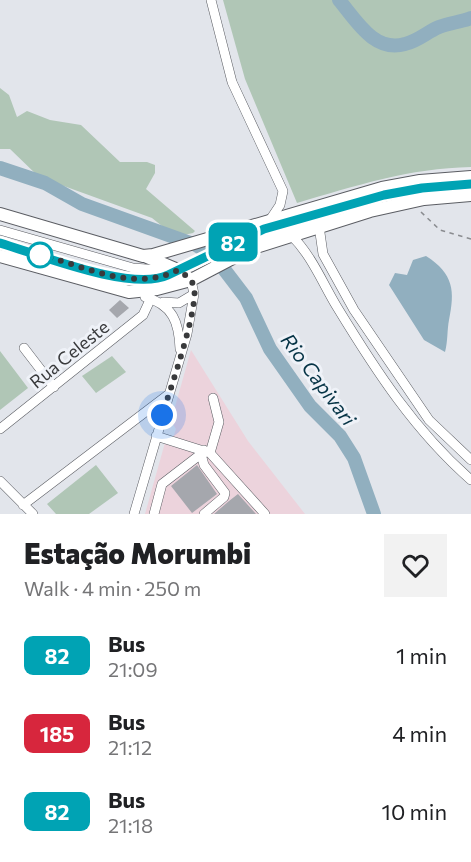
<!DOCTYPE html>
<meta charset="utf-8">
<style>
:root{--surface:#fff;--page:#f2f2f2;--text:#202124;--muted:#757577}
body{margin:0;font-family:Commissioner,sans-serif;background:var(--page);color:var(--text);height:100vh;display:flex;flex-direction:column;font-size:22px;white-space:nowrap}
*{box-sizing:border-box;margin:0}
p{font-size:20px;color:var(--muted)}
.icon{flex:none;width:33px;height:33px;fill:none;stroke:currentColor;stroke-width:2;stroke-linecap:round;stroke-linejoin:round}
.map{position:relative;height:514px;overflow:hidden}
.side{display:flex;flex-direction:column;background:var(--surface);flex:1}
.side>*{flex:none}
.badge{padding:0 12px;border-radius:9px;font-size:21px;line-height:39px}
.you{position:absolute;width:30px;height:30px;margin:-15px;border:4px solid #fff;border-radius:50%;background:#1a73e8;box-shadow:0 0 0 9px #1a73e833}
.map>.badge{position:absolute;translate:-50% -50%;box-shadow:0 0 0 3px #fff}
.round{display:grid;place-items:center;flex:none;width:63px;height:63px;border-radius:0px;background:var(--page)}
.overview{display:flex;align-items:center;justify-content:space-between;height:102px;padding:0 24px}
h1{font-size:28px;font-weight:800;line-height:45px}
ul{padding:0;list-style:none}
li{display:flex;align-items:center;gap:18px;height:78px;padding:0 24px}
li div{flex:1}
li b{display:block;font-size:22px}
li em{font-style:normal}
li .badge{min-width:66px;font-weight:700;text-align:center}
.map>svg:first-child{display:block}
</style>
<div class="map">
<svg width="471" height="514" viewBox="0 0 471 514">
<rect width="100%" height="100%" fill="#e2e5eb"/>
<!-- education -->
<path fill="#ecd3dc" d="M191 350 248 441 305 514H145L166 439 173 438 176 429 171 421Z"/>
<!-- green -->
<path fill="#b0c6b6" d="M223 0H471V167C410 168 355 186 297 203L245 79Z
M0 88 9 95 17 117 27 111 50 120 81 125 120 162H147L155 165V173L146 189 195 231 193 233 179 236 172 234 152 218 39 177 10 149H0Z
M0 351 28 388 0 410Z
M112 356 126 372 96 393 82 376Z
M96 465 118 493 89 514H56L47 504Z"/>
<!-- water -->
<path fill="#91afbf" d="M426 256C454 274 455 291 449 320 447 330 448 341 445 352L424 340 389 285 395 273 407 275 413 260Z"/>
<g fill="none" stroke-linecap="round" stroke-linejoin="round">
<!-- river -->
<path stroke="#91afbf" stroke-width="14" d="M339 0C356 20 374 53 405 44 418 41 427 32 439 27 449 23 461 22 471 18
M0 168 45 183 82 204 196 245 214 256 246 298 270 349 310 406 340 436 354 458 374 514"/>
</g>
<!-- building -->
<path fill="#a5a7ad" d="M120 300 129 308 117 318 109 310Z
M197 465 217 494 192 513 171 486Z
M238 494 256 514H214L229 501Z"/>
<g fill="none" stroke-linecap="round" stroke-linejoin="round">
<!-- minor casing -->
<g stroke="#5b5d63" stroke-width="10">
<path id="minor" d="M211 0 232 82 283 191 280 205 270 220
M319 226 323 254 354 310 429 420 471 460
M0 230 133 268 173 271
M291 235C312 256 322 282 337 307 376 371 415 431 471 480
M248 240 335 215
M0 243C39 255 132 292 168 275L264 229 383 195 421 188 471 184
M145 297C173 305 179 322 180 349
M163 302 179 303 194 294
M24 348 54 387
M0 429 143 315 151 298
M156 436 210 453 265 514
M210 453 219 422 213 398
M0 481 33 514
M23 505 169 394
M134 514 187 334 194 294 191 280
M154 514 162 484 201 454
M204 514 224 497 225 493 204 465 201 454 204 450"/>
</g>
<!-- major casing -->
<g stroke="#5b5d63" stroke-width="14">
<path id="major" d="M0 214 143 256 153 255 382 188 420 181 471 177
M0 256 129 292 157 289 191 280 250 249 370 211 424 199 471 195
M147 257 178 270 191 280"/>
</g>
<!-- path -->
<path stroke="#8a8c90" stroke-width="1.5" stroke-dasharray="4.5 4.5" stroke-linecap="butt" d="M421 212 440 230 471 239"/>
<!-- minor -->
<use href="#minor" stroke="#fff" stroke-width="9"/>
<!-- major -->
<use href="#major" stroke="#fff" stroke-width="12"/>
</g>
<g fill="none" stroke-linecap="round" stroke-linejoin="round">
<!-- line casing -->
<g stroke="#fff" stroke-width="14">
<path id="line" d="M0 243C40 255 132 292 168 275L264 229 384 195 422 188 471 184"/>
</g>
<!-- line -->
<use href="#line" stroke="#00a3b4" stroke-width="9"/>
<!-- walk -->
<path stroke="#393a3c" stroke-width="6" stroke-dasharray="0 10.8" d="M40 255C86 266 133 293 178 270 185 275 192 279 194 287 199 307 170 391 162 415"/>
</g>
<!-- markers -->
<circle fill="#fff" stroke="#00a3b4" stroke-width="3" cx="40" cy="255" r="12"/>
<g text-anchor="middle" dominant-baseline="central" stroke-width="6" stroke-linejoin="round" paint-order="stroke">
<!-- street labels -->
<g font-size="18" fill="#393a3c" stroke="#eff2f8">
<text transform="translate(69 354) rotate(-39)">Rua Celeste</text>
</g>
<!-- water labels -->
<g font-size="20" font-style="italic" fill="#053345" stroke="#eff2f8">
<text transform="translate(319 379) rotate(53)">Rio Capivari</text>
</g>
</g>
</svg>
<div class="you" style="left:162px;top:415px"></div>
<b class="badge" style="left:233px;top:242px;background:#00a3b4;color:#fff">82</b>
</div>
<section class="side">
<div class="overview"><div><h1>Estação Morumbi</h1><p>Walk · 4 min · 250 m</p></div><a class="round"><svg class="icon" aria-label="heart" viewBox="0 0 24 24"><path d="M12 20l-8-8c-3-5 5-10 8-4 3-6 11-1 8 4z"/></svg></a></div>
<ul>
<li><span class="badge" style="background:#00a3b4;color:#fff">82</span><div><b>Bus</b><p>21:09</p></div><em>1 min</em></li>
<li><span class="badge" style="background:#d7263d;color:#fff">185</span><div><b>Bus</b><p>21:12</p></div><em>4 min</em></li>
<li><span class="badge" style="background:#00a3b4;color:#fff">82</span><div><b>Bus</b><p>21:18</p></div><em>10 min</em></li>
</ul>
</section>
